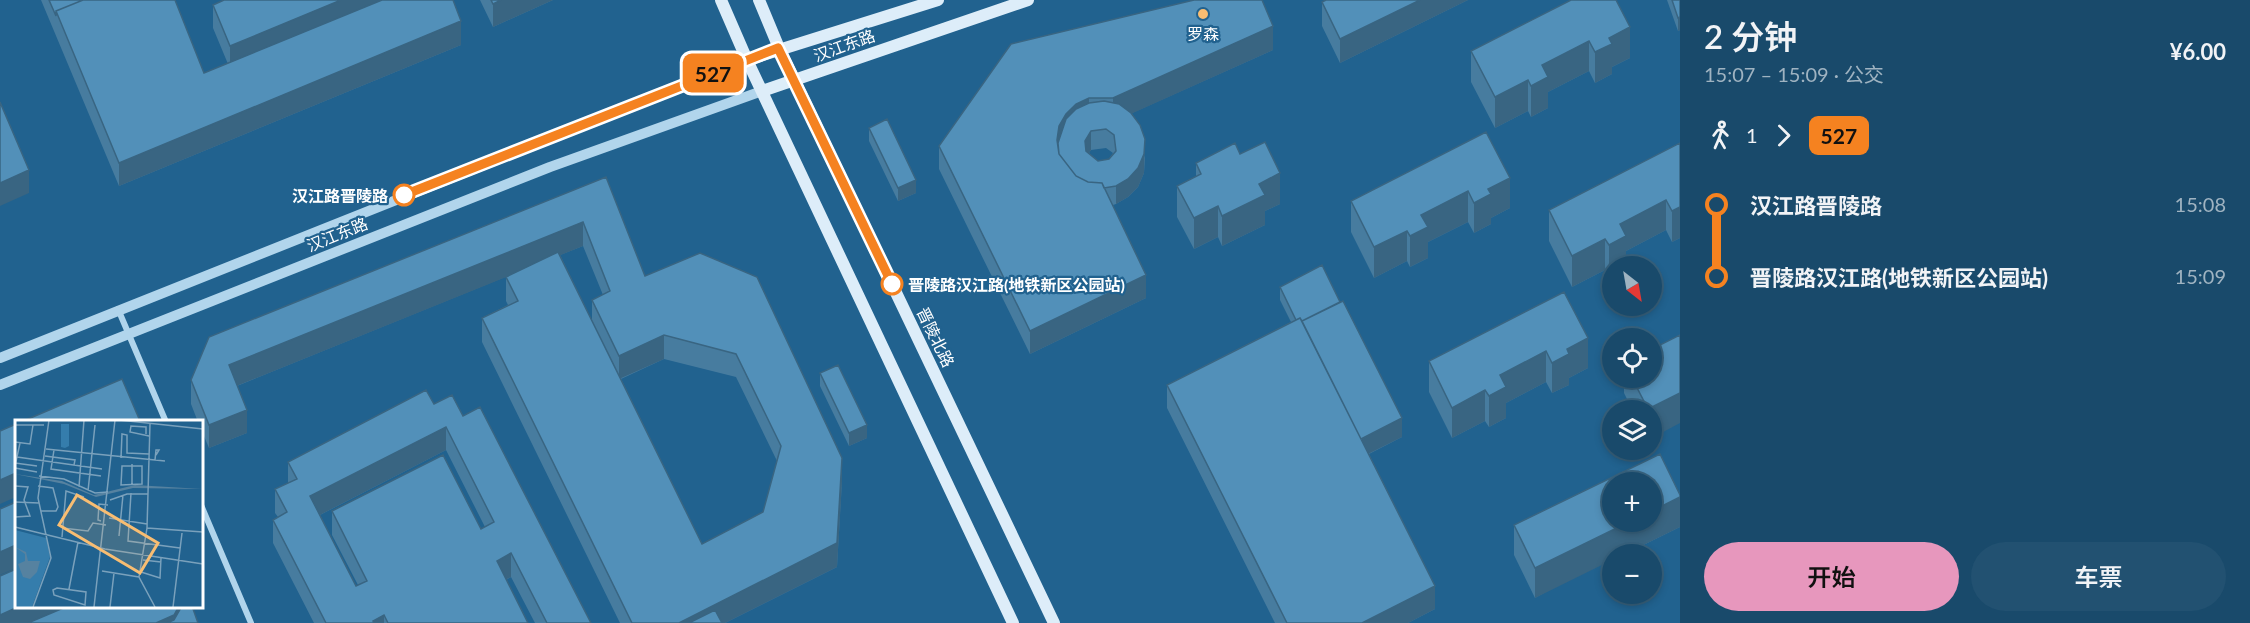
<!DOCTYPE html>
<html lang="zh">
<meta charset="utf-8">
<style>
:root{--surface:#194a6b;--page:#225171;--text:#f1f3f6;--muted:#9fb3c1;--line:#37627e;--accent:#e797bd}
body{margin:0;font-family:Lato,"Noto Sans SC",sans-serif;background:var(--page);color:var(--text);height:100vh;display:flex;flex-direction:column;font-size:22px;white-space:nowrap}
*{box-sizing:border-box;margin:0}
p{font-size:20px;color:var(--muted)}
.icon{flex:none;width:33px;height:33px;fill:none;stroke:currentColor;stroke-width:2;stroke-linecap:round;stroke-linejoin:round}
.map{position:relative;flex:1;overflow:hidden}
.drawer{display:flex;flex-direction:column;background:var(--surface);width:570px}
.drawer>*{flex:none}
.badge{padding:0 12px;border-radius:9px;font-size:21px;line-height:39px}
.needle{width:39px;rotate:149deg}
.buttons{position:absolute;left:1602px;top:256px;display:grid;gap:12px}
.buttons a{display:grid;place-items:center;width:60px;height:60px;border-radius:50%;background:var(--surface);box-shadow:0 3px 9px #0003,0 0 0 2px var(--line);font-size:30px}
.map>.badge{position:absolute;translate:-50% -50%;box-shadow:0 0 0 3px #fff}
.legs{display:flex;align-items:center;gap:9px;height:66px;padding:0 24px;font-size:20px}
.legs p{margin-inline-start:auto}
.summary{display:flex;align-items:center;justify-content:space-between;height:102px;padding:0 24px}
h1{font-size:33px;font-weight:600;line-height:45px}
.action{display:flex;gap:12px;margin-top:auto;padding:12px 24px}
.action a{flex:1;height:69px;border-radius:36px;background:var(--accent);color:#111;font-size:24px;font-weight:600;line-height:69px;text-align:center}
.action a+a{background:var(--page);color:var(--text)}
ul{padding:0 24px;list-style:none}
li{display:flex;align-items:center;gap:21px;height:72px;font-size:22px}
li i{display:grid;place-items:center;width:9px;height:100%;margin:0 8px;background:currentColor}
li i::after{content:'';width:15px;height:15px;margin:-8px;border:4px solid;border-radius:50%;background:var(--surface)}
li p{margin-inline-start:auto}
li:first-child i{background:linear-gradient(#0000 50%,currentColor 0)}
li:last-child i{background:linear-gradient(currentColor 50%,#0000 0)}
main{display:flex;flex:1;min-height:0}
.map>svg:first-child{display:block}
</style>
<main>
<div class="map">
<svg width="1680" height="623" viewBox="0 0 1680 623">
<rect width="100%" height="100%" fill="#21628f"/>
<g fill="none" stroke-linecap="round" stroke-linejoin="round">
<!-- minor -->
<path stroke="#b1d5ec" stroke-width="6" d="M118 309 166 422
M201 505 251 623"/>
<!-- tertiary -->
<path stroke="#b1d5ec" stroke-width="10" d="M0 358 747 60
M0 385 550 167 762 91"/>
<!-- secondary -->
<path stroke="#ddedf9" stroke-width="12" d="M721 0 747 60 1013 623
M759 0 779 48 1054 623
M747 60 938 0
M762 91 1028 0"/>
</g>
<!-- wall -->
<path fill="#477c9f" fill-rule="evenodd" d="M41 0H175L204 73 228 64 213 28V5L461 45 119 186Z
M480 0H553L493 27Z
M1326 0H1468L1340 63 1322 26V2Z
M1571 0 1630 58 1612 67V74L1595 83 1589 71 1548 92V108L1531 117 1528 111 1495 128 1471 82V51Z
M1667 0H1680V30L1678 31Z
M1011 44 1273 50 1132 113 1145 158 1144 173 1138 187 1128 197 1116 204 1113 205 1146 298 1030 354 939 169V146ZM1106 148 1113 153 1109 159 1098 161 1089 153 1091 150Z
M869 128 916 193 898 201 869 141Z
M1486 132 1510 208 1491 218V224L1474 233 1468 222 1428 242V258L1410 267 1407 261 1374 278 1351 232V201Z
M1680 143V238L1672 242 1666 230 1626 251V267H1612V273L1609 276 1605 270 1572 287 1549 241V210Z
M1240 154 1280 204 1265 211V225L1222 246 1218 237 1194 249 1177 217V186L1196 177V163Z
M606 177 645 276 700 253 842 481 837 567 725 623H620L482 342V318L508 305 506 301V277L515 273 237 386 247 433 209 448 201 429V422H198L191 404V380ZM583 246 603 295 592 300V321L560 255ZM664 359 736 377 777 461 763 512 702 544 621 379Z
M1280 287 1402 437 1369 454 1435 609 1408 623H1275L1167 408V385L1291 322 1280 300Z
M1564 292 1588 368 1569 378V385L1552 393 1546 382 1506 403V418L1489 427 1485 421 1452 438 1429 392V361Z
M820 373 867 438 849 446 820 386Z
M1624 378H1652V411H1633L1624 393Z
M434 404 463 416 591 623H535L511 577 506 580 528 623H314L273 543V520L278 517 275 513V489L288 483V462ZM446 450 485 527 481 529 332 511V535L358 585 356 586 320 515Z
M1680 495V527L1623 555H1612L1535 598 1514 555V525Z"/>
<!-- shaded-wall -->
<path fill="#396582" d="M341 0H399L230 69V46Z
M501 0H553L493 27V4Z
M1420 0H1468L1340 63V39Z
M1680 17V30L1678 31V18Z
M461 21V45L119 186V163Z
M1273 26V50L1113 122V98Z
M1630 27V58L1612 67V74L1595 83V52L1609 38Z
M1589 41V71L1548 92V108L1531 117V86L1542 65Z
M1528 80V111L1495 128V97Z
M1089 98V121L1059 150 1057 140 1059 126 1066 114 1076 104Z
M1091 131V150L1085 159V141Z
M1145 139 1144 173 1138 187 1128 197 1116 204V186Z
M29 170V193L0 206V183Z
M1280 173V204L1265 211V225L1222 246V216L1259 184Z
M1510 178V208L1491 218V224L1474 233V203L1488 189Z
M916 180V193L898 201V188Z
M1468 191V222L1428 242V258L1410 267V236L1421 215Z
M1666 200V230L1626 251V267H1612V273L1609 276V245L1620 224Z
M1218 206V237L1194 249V218Z
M1680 207V238L1672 242V211Z
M583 222V246L229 389V365Z
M1407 231V261L1374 278V247Z
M1605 239V270L1572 287V256Z
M1146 275V298L1030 354V331Z
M664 335V359L619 379V356Z
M1588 338V368L1569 378V385L1552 393V363L1567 349Z
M1546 351V382L1506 403V418L1489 427V396L1500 375Z
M1485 390V421L1452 438V408Z
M1680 393V423L1652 438V411H1648V409Z
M247 410V433L209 448V425Z
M1402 418V437L1360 458V440Z
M867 425V438L849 446V433Z
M446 427V450L310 520V496Z
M842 458V481L837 567 725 623H679Z
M16 473V497L0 504V480Z
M1680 497V527L1623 555H1612V560L1535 598V568L1629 522H1652V511Z
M16 545V568L0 575V552Z
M511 553V577L497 584V561Z
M1435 586V609L1408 623H1362Z
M20 606H77L37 623H0V615Z
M179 606H187L183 623H156Z
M384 615V623H373V621Z"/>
<!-- building -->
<path fill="#5290b9" stroke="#396582" stroke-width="1.5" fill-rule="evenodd" d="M49 0H83L56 11V16Z
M83 0H175L204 73 382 0H453L461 21 119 163 56 11Z
M224 0H341L230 46 213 5Z
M491 0H501L493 4Z
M1194 0H1262L1273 26 1113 98H1089L1076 104 1066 114 1059 126 1057 140 1059 154 1076 176 1088 182 1102 183 1146 275 1030 331 939 146 1011 44Z
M1326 0H1420L1340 39 1322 2Z
M1571 0H1616L1630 27 1609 38 1612 44 1595 52 1589 41 1542 65 1548 77 1531 86 1528 80 1495 97 1471 51Z
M1672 0H1680V17L1678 18Z
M1104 101 1119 104 1131 113 1140 125 1145 139 1144 154 1138 168 1128 179 1116 186 1104 188 1102 183 1088 182 1076 176 1059 154 1058 143 1066 119 1076 109 1089 103ZM1106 129 1114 135 1116 151 1109 159 1098 161 1086 151 1085 141 1091 131Z
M0 102 29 170 0 183Z
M887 119 916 180 898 188 869 128Z
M1486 132 1510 178 1488 189 1491 194 1474 203 1468 191 1421 215 1428 227 1410 236 1407 231 1374 247 1351 201Z
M1265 142 1280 173 1259 184 1265 195 1222 216 1218 206 1194 218 1177 186 1201 174 1196 163 1235 143 1240 154Z
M1680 143V207L1672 211 1666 200 1620 224 1626 236 1609 245 1605 239 1572 256 1549 210Z
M606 177 645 276 700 253 757 277 842 458 837 543 679 623H632L482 318 518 301 506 277 558 252 702 544 763 512 781 446 736 354 664 335 619 356 592 300 610 291 583 222 229 365 247 410 209 425 191 380 209 337Z
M1322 265 1340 302 1302 321 1300 318 1296 320 1280 287Z
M1564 292 1588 338 1567 349 1569 354 1552 363 1546 351 1500 375 1506 387 1489 396 1485 390 1452 408 1429 361Z
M1343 301 1402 418 1361 439 1302 321Z
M1300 318 1435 586 1362 623H1287L1167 385Z
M1680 335V393L1648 409 1632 378H1652V349Z
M838 365 867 425 849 433 820 373Z
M122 379 140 421 138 422H21Z
M426 390 434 404 452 395 463 416 480 407 591 623H547L511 553 497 561 528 623H388L384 615 373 621 374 623H326L273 520 287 512 275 489 297 479 288 462ZM446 427 494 522 481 529 443 455 332 511 367 581 356 586 310 496Z
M16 424V473L0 480V431Z
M1660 454 1680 495V497L1652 511V483H1612V522H1629L1535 568 1514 525Z
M16 502V545L0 552V509Z
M16 569V606H20L0 615V576Z
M68 606H179L174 615 156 623H28Z
M182 606H192L198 623H167L174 620Z
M715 610 722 623H689Z"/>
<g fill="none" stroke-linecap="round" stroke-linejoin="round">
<!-- line-1 casing -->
<g stroke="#fff" stroke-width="14">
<path id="line-1" d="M404 195 778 48 892 284"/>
</g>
<!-- line-1 -->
<use href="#line-1" stroke="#f58220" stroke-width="9"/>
</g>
<!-- markers -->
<circle fill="#f8bd72" stroke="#21628f" stroke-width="2" cx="1203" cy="14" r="6"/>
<g fill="#fff" stroke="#f58220" stroke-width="3">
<circle cx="404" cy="195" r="10"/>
<circle cx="892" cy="284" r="10"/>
</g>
<g text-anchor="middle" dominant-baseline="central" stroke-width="4.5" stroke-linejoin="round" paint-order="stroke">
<!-- poi labels -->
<g font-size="16" fill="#fff" stroke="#21628f">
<text x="1203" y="33">罗森</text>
</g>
<!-- street labels -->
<g font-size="16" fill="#fff" stroke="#21628f">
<text transform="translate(844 45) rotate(-20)">汉江东路</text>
<text transform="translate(337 234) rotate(-22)">汉江东路</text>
<text transform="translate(936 337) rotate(64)">晋陵北路</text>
</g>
<!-- stop labels -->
<g font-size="16" font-weight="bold" fill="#fff" stroke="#21628f" text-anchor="end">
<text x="388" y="195">汉江路晋陵路</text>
<text x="908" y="284" text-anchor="start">晋陵路汉江路(地铁新区公园站)</text>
</g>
</g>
<!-- overview -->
<g transform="translate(15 420)">
<rect width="188" height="188" fill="#21628f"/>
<path d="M46 4H54V26L50 28 46 27ZM0 110 31 118 35 137 17 187H0Z" fill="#357dac"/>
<path d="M0 54 47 61 79 75 120 65 187 69 118 68 81 77 49 64ZM0 127 11 132 13 141H25L22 152 15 159 8 157 3 144 10 141V134Z" fill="#5682a0"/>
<path fill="none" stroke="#7aa1bc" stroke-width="1.5" d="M104 0 188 9M135 4 132 108 124 157 140 187M0 5H29M131 14V7L116 6 115 12 134 16M0 22 15 24 18 5M31 29 150 41M39 30 36 49 86 56M30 36 60 40 59 45M2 37 87 49M106 38 107 14 112 15V33L134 34M140 40 141 30H144L141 35M0 43 22 46M0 46 5 23M107 46H127V64L106 65ZM0 48 22 52M24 56 49 59 80 73 93 72M117 64V44M0 66 13 67 9 80 15 96 0 97M23 66 38 68 43 87 41 91H26M64 67 69 0M73 71 80 5M116 73 113 121 165 128M95 80 112 74H133M0 82 24 83M94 98 132 104M86 101 83 100 84 84 93 85M0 107 90 129M47 108 73 111 78 103 91 105M132 108 188 112M104 116 108 75M47 117 51 71 69 77M90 129 188 144M128 140 146 142M87 151 124 157M126 152 145 158 146 138M42 168 71 172 70 185 39 175 38 170ZM54 169 63 122M18 187 36 138 23 78 34 0M79 187 100 0M95 187 99 153M158 187 167 113"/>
<path fill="#f8bd72" fill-opacity="0.15" stroke="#f8bd72" stroke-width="3" d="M62 75 143 123 125 153 44 105Z"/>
<rect width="188" height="188" fill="none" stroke="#fff" stroke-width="3"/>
</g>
</svg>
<div class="buttons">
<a><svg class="needle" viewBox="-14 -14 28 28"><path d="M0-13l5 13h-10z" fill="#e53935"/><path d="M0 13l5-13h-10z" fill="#9fb3c1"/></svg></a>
<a><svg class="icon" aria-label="locate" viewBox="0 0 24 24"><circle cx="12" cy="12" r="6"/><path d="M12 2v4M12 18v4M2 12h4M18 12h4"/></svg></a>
<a><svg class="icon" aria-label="layers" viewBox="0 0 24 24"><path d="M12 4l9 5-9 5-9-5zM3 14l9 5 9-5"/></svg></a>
<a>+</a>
<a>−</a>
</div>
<b class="badge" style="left:713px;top:73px;background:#f58220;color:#111">527</b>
</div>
<section class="drawer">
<div class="summary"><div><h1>2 分钟</h1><p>15:07 – 15:09 · 公交</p></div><b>¥6.00</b></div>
<div class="legs"><svg class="icon" aria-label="walk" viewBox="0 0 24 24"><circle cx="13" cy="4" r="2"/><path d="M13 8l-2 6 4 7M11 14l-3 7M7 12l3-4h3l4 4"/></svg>1<svg class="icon" aria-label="forward" viewBox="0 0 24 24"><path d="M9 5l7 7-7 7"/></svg><b class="badge" style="background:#f58220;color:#111">527</b></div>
<ul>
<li><i style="color:#f58220"></i><b>汉江路晋陵路</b><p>15:08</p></li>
<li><i style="color:#f58220"></i><b>晋陵路汉江路(地铁新区公园站)</b><p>15:09</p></li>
</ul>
<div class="action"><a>开始</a><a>车票</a></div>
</section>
</main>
